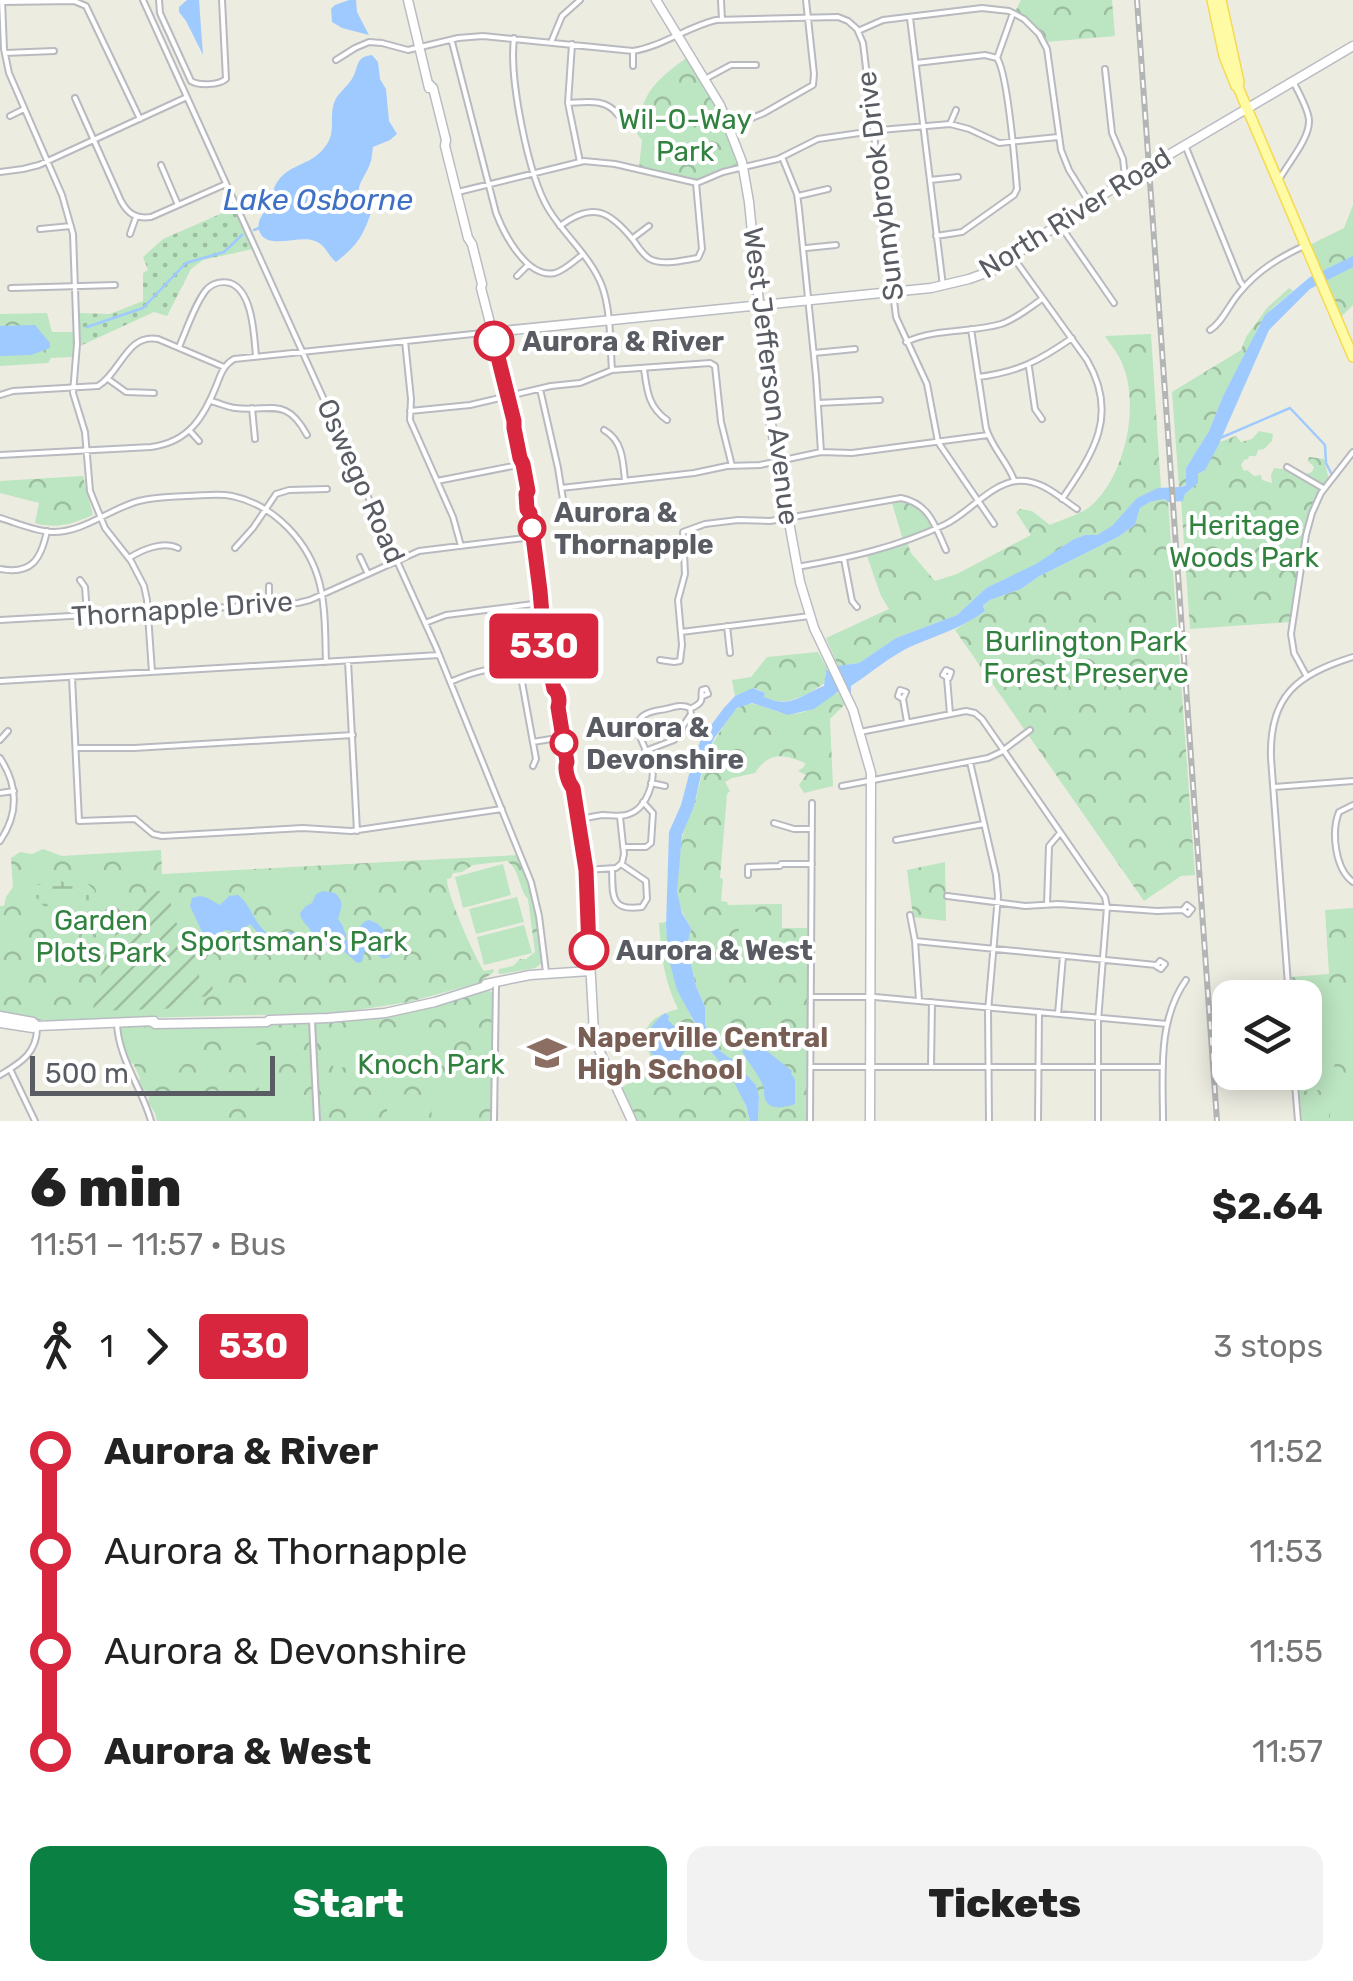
<!DOCTYPE html>
<meta charset="utf-8">
<style>
:root{--surface:#fff;--page:#f2f2f2;--text:#222;--muted:#767676;--accent:#0b8043}
body{margin:0;font-family:Rubik,sans-serif;background:var(--page);color:var(--text);height:100vh;display:flex;flex-direction:column;font-size:38px;white-space:nowrap}
*{box-sizing:border-box;margin:0}
p{font-size:32px;color:var(--muted)}
.icon{flex:none;width:55px;height:55px;fill:none;stroke:currentColor;stroke-width:2;stroke-linecap:round;stroke-linejoin:round}
.map{position:relative;height:1121px;overflow:hidden}
.details{display:flex;flex-direction:column;background:var(--surface);flex:1}
.details>*{flex:none}
.badge{padding:0 20px;border-radius:8px;font-size:35px;line-height:65px}
.buttons{position:absolute;left:1212px;top:980px;display:grid;gap:20px}
.buttons a{display:grid;place-items:center;width:110px;height:110px;border-radius:20px;background:var(--surface);box-shadow:0 5px 25px #0003;font-size:50px}
.scale{position:absolute;left:30px;bottom:25px;width:245px;box-sizing:border-box;padding-left:10px;border:5px solid #595c62;border-top:0;font-size:28px;line-height:35px;white-space:nowrap;color:#595c62;-webkit-text-stroke:8px #fff;paint-order:stroke}
.map>.badge{position:absolute;translate:-50% -50%;box-shadow:0 0 0 5px #fff}
.legs{display:flex;align-items:center;gap:15px;height:110px;padding:0 30px;font-size:32px}
.legs p{margin-inline-start:auto}
.headline{display:flex;align-items:center;justify-content:space-between;height:170px;padding:0 30px}
h1{font-size:55px;font-weight:800;line-height:75px}
.action{display:flex;gap:20px;margin-top:auto;padding:20px 30px}
.action a{flex:1;height:115px;border-radius:20px;background:var(--accent);color:#fff;font-size:40px;font-weight:800;line-height:115px;text-align:center}
.action a+a{background:var(--page);color:var(--text)}
ul{padding:0 30px;list-style:none}
li{display:flex;align-items:center;gap:35px;height:100px;font-size:38px}
li i{display:grid;place-items:center;width:15px;height:100%;margin:0 12px;background:currentColor}
li i::after{content:'';width:25px;height:25px;margin:-12px;border:8px solid;border-radius:50%;background:var(--surface)}
li p{margin-inline-start:auto}
li:first-child i{background:linear-gradient(#0000 50%,currentColor 0)}
li:last-child i{background:linear-gradient(currentColor 50%,#0000 0)}
.map>svg:first-child{display:block}
</style>
<div class="map">
<svg width="1353" height="1121" viewBox="0 0 1353 1121">
<defs>
<pattern id="grass-dots" width="8" height="8" patternUnits="userSpaceOnUse" patternTransform="scale(2.5)"><rect width="8" height="8" fill="#bce5c1"/><path d="M2 2h.1M6 6h.1" fill="none" stroke="#9cbda0" stroke-width="1.8" stroke-linecap="round"/></pattern>
<pattern id="forest-crowns" width="20" height="18" patternUnits="userSpaceOnUse" patternTransform="scale(2.5)"><rect width="20" height="18" fill="#bce5c1"/><path d="M2 6a3 3 0 1 1 6 0M12 15a3 3 0 1 1 6 0" fill="none" stroke="#9cbda0"/></pattern>
<pattern id="wetland-marsh" width="20" height="14" patternUnits="userSpaceOnUse" patternTransform="scale(2.5)"><rect width="20" height="14" fill="#bce5c1"/><path d="M1 5h8M5 5V1M11 12h8M15 12V8" fill="none" stroke="#9cbda0"/></pattern>
<pattern id="garden-furrows" width="10" height="10" patternUnits="userSpaceOnUse" patternTransform="scale(2.5)"><rect width="10" height="10" fill="#bce5c1"/><path d="M-1 1l2-2M0 10L10 0M9 11l2-2" fill="none" stroke="#9cbda0"/></pattern>
</defs>
<rect width="100%" height="100%" fill="#edece1"/>
<!-- grass -->
<path fill="url(#grass-dots)" d="M234 208 253 249 203 260 191 269 167 316 154 312 80 346V313L110 314 143 301V273L148 270 143 257 163 239Z"/>
<!-- forest -->
<path fill="url(#forest-crowns)" d="M1021 0H1112L1115 36 1046 42 1034 25 1015 12Z
M688 57 722 115 739 164 696 180 639 167 642 140 637 134C640 124 641 109 645 100 653 82 672 68 688 57Z
M1353 205V305L1341 317 1310 245 1344 228Z
M1289 288 1293 291 1271 309 1258 327 1248 351 1223 396 1209 431 1186 468V484L1179 487 1172 392 1241 350 1246 337 1267 308Z
M47 313 52 332H74L73 357 51 358 48 363 0 366V314Z
M1151 334 1161 488 1137 498 1112 527 1097 535H1085L1074 539 1036 565 986 588 957 615 896 638 859 663 838 666 826 638 889 609 881 596 867 556 904 543 891 500C914 497 924 509 935 528L906 539 911 553 935 581 957 574 1031 535 1016 512 1020 509 1032 511 1050 525C1063 519 1083 514 1093 504 1126 473 1140 404 1122 363 1118 353 1110 344 1105 336Z
M1259 431 1273 434 1272 441 1264 449 1258 450 1256 456H1249L1248 459 1244 460 1241 465 1244 471 1247 470 1254 476 1261 475 1262 480 1272 483 1271 475 1274 468 1289 470 1301 476 1312 472 1314 467 1308 461 1309 457 1324 459 1329 480 1309 522 1291 622 1190 629 1181 500H1183L1185 494 1198 483V474L1203 472 1217 443 1236 436 1241 442 1252 439Z
M83 476 93 515C72 524 58 529 35 523L39 503 0 493V481Z
M1164 499 1168 502 1195 875 1181 876 1144 901 955 630 985 611 983 607 990 600 1021 589 1038 577 1118 537 1135 525 1140 508 1150 502Z
M818 652 828 670 825 673V683C805 695 789 708 764 697L765 693 755 688 735 696 732 680 751 677 767 657Z
M841 692 845 704 830 719 833 786 804 793 799 785 806 775 798 771 804 767 805 763C783 754 770 751 755 773L732 778 725 782 730 791 727 794 720 878 723 879 721 901 727 902 728 905 782 904V928H807V1121H758L759 1096 756 1085 734 1061 720 1051 705 1025V1007L696 986 687 947 691 928C685 917 678 906 677 893 676 879 681 836 686 824 688 816 693 810 695 802 704 769 705 752 725 724 730 717 734 710 741 706 757 698 775 716 793 714 817 712 822 698 841 692Z
M43 849 62 856 161 850 162 874 518 855 535 905 542 963 535 968 501 974 498 973 499 969 513 966 520 959H526L535 952 528 899C518 888 520 869 507 861L473 865 462 872 453 873 451 878 447 879C446 893 474 956 484 971L493 969 494 972 482 980V982L409 1002 337 1013 64 1020H29L0 1014V906H4L6 897 13 887 11 858 20 852 32 854Z
M945 862 946 921 913 917 907 870Z
M1353 908V1121H1302L1298 1073 1305 1072V998L1293 997 1291 977 1329 974 1325 910Z
M666 922C667 955 678 991 693 1020 696 1027 697 1036 701 1042 707 1050 717 1057 723 1065 736 1081 745 1101 750 1121H637L621 1087 656 1072C643 1037 635 1021 678 1009 664 981 661 954 659 923Z
M487 989 492 993 491 1121H157L155 1113 148 1102 149 1098 146 1090 143 1091 139 1081 140 1078 133 1063 131 1064 121 1043 119 1030 123 1027 351 1020 404 1012Z"/>
<!-- wetland -->
<path fill="url(#wetland-marsh)" d="M54 876 66 884 74 883 82 878 95 891 91 901 76 898 64 914 52 916 37 898 31 902 27 901 28 886 32 883 40 885Z"/>
<!-- garden -->
<path fill="url(#garden-furrows)" d="M163 891C173 901 171 909 176 922 185 941 200 954 199 977H212L213 996 196 997V1001L188 1008 93 1011C97 982 118 907 147 893 151 891 159 891 163 891Z"/>
<!-- pitch -->
<path fill="#bce5c1" d="M503 864 511 895 463 908 455 877Z
M269 875 294 877 299 891C284 899 270 895 256 907L244 894 245 887Z
M517 897 524 922 476 934 469 909Z
M753 910 760 914 771 939 770 942 742 955C734 938 737 922 753 910Z
M524 925 532 953 484 965 477 937Z
M1353 990V1032C1341 1049 1324 1047 1305 1048V998L1298 997 1301 992Z
M354 1024 378 1025 376 1079 352 1078V1066L333 1069V1041L336 1038 353 1037Z
M384 1027 438 1028 437 1064 383 1063Z
M305 1033C303 1054 294 1065 272 1066V1071L247 1072 245 1070 244 1043 259 1045 271 1060 272 1038 274 1034Z
M190 1039C190 1065 175 1081 149 1083V1041Z
M1334 1057 1335 1074 1329 1086 1321 1090 1303 1091 1302 1073 1305 1072V1059Z
M1353 1069V1121H1330C1330 1100 1336 1081 1353 1069Z
M443 1071 442 1076 484 1077 483 1103 476 1121H432L430 1087H425C428 1073 430 1073 443 1071Z
M243 1072 245 1074 246 1106C227 1104 215 1093 213 1073Z
M301 1077 304 1080V1121C274 1121 257 1114 259 1080Z
M176 1088C198 1087 212 1099 216 1121H177Z
M393 1094 421 1095 419 1109 411 1121H388L386 1099Z"/>
<!-- water -->
<path fill="#9fcaff" d="M187 0H199L203 55 186 21 179 12V7Z
M349 0H356L357 12 369 35 342 28 332 22 331 9 335 5Z
M372 55 378 62 380 79 386 89 389 121 397 134 390 140 373 147C372 153 372 159 370 164 360 188 350 188 372 210 363 236 358 245 336 262 328 256 326 245 315 241 300 234 265 252 259 230 256 219 266 212 270 202 273 195 273 187 278 181 290 163 313 166 327 144 335 132 330 120 333 107 336 92 349 87 354 75 359 63 357 57 372 55Z
M1353 256V267L1310 289 1269 330 1218 446 1205 470 1198 474V483L1185 494 1183 501 1168 502 1164 499 1150 502 1140 508 1135 525 1118 537 1038 577 1021 589 990 600 983 606 985 611C962 628 938 635 912 646 890 656 871 673 851 686V694L838 692 814 709 788 715 752 703 737 708 715 737 705 757 694 806 682 835 677 892 682 913 691 928 687 947 696 986 705 1007V1025L720 1051 734 1061 756 1085 759 1096 758 1121H750L746 1106 733 1080 723 1065 700 1040 695 1023 677 990 668 956 666 926 669 832 681 805 692 763 701 739 723 709 735 696 753 688 765 693 764 697C792 709 800 695 824 686L826 670 832 672 837 666 859 663 896 638 957 615 986 588 1036 564 1074 539 1085 535H1097L1112 526 1137 498 1158 488 1180 487 1186 485V468L1209 431 1223 396 1265 315 1310 277Z
M35 325 50 343V348L31 355 0 356V326Z
M323 891 335 893C345 902 341 908 338 919L343 926 348 945 353 946 357 943C359 933 357 923 369 920L378 924 387 933V945L392 947 390 957 383 959 374 952 368 950 364 953 362 962 357 963C351 957 344 950 335 948 317 943 310 954 293 939 271 939 266 943 250 924L239 932 224 930 220 939 213 942 203 934 190 906 192 898C204 893 210 900 220 905L229 896 238 895C253 907 252 921 267 933L292 932 307 937 312 934C310 926 301 923 300 913L306 906 312 903 316 894Z
M665 1013 669 1016 668 1020 676 1028 685 1051 677 1062 662 1066C641 1046 643 1030 665 1013Z
M757 1043 792 1071 791 1073 795 1080V1104C787 1107 771 1111 766 1101 763 1097 765 1090 763 1086 758 1073 749 1064 742 1051Z"/>
<g fill="none" stroke-linecap="round" stroke-linejoin="round">
<!-- stream -->
<path stroke="#9fcaff" stroke-width="2.5" d="M254 230 259 228
M87 327 143 308 186 263 224 252 242 235
M1218 439 1290 408 1325 445 1326 463 1332 475"/>
<!-- street casing -->
<g stroke="#b9bac0" stroke-width="8">
<path id="street" d="M2 0 4 49 9 73 62 195 73 234 77 344 73 393 85 432 90 491 105 528 131 561 144 586 147 600 152 672
M143 0 436 647 531 882 539 916 546 972
M159 0 160 13 191 81C199 86 219 85 226 79L222 0
M721 0 722 20
M3 2 74 1 86 6 140 119
M910 18 943 286
M858 31 883 20 982 8 1009 11 1024 19 1039 34 1047 49 1061 150 1069 170 1089 202
M514 38C509 78 528 176 549 210 565 236 591 257 602 286 611 311 610 343 612 370
M552 40 562 16 580 0
M452 42 496 213C504 234 527 279 555 273 565 270 574 261 582 255
M572 44 568 103 580 162
M633 51V66
M5 53 54 51
M997 58 1013 13
M336 60 355 48 369 42 382 43 408 50 458 38 483 36 633 51C663 46 687 27 716 20L838 17 848 21 857 29 863 43 896 317 927 384 938 442 994 524
M916 63 985 55 997 58C1008 74 1015 165 1017 189L1014 195 962 232 936 236
M1105 69 1112 133 1123 159 1125 177
M705 79 731 65H756
M75 98 121 201C128 214 136 219 151 217L226 184
M568 103C587 102 606 98 618 115
M10 116 24 109
M950 124 956 110
M730 127 764 113 813 85 814 74 806 0
M1185 145 1240 281 1244 287
M782 157 797 194 799 209 816 376 821 452
M161 165 178 205
M0 172 23 169 39 165 187 97
M930 180 958 177
M1279 180C1287 164 1310 139 1309 120 1308 108 1298 92 1293 81
M458 192 584 161 615 164 697 183 723 172 778 159 818 139 880 130 950 124 969 129 999 143 1058 137
M798 196 828 189
M1060 225 1114 303
M560 226C593 201 610 211 634 241 638 247 643 255 650 259 663 266 684 260 698 258L702 249 696 183
M40 229 71 226
M130 234 136 217
M633 238 649 226
M806 248 836 245
M1013 257 1087 360C1119 415 1094 452 1062 499
M517 276 528 265
M11 288 115 285
M971 329 986 428C992 448 1007 461 1014 480
M1210 330C1223 322 1229 304 1240 292 1258 270 1280 257 1306 245
M405 341 411 399 410 420 453 517 461 546
M906 342C936 328 970 333 1001 324 1016 319 1029 308 1042 299
M179 347C186 331 196 301 207 289 213 283 222 281 230 283 253 291 254 336 256 356
M814 353 855 349
M1029 367 1035 409 1042 419
M644 369C647 390 648 407 667 420
M978 377C1018 372 1039 361 1072 338
M108 379 126 392 154 393
M540 389 558 468 565 512
M0 395 13 391 98 386C121 372 127 333 158 339L224 367
M211 401C219 403 227 407 235 408 271 412 286 396 307 435
M818 403 880 400
M252 408 255 439
M410 411 470 405 551 386 580 383 612 370 710 363 715 366 721 422 732 466
M604 430C623 441 623 461 625 481
M190 431 199 441
M0 455 151 447C189 442 204 417 217 384 221 373 224 365 234 359L492 332
M1287 467 1323 488
M437 481 523 464
M561 488 694 473 727 466 760 465 821 452 852 453 988 435
M0 518C17 523 35 531 52 532 83 533 111 508 139 501 154 497 170 497 186 496 201 496 217 493 232 496 275 505 310 543 320 585 326 610 325 637 326 662
M235 548 253 528 276 494 289 490 327 489
M360 557 368 574
M129 558C143 549 163 541 178 548
M844 559 852 601 857 607
M797 567C849 558 897 547 944 525 968 514 989 485 1016 481 1040 478 1059 497 1077 509
M0 569C32 575 41 559 47 531
M80 580 85 587 87 613
M269 586V605
M0 620 298 603 310 600 419 551 533 537
M425 623 446 615 541 603
M727 626 730 653
M681 632 810 616
M660 660 674 662 680 661 682 645 678 600 685 574 683 532 705 524 738 520 770 521 901 498C930 504 935 526 946 550
M348 661 357 831
M946 670 951 672 949 678 943 675Z
M1306 675 1294 653 1291 634 1306 535 1312 513 1321 493 1353 452
M72 677 79 821 135 819 153 834 162 836 303 828 351 831 502 809
M947 678 950 714
M0 681 439 655
M450 682C471 673 495 664 517 672L522 682 536 759 533 766
M903 699 906 692 900 690 898 696 903 699 907 722
M692 708C706 701 700 698 702 690L706 689 708 694 703 696
M860 732 966 711 975 713 982 719 1105 897 1107 907 1098 1021V1121
M0 740 8 731
M533 742 563 737
M78 748H134L353 735
M0 758C18 785 19 814 0 841
M970 762 996 875 998 896 988 1011 989 1121
M651 783 665 786
M842 786 988 758 1001 752 1030 730
M1274 787 1353 781
M0 793 14 791
M1353 805 1339 812C1331 832 1335 869 1353 882
M578 820C586 818 594 816 602 815 616 815 627 819 639 808 649 798 656 777 651 764 645 741 620 716 660 710 671 709 679 703 690 708L691 714 674 740 645 751
M774 823 794 829H812
M896 840 984 824
M623 847H646L651 843 653 813 643 802
M612 869C613 894 609 912 642 907L647 899 646 881 621 864
M585 870 616 868 622 863 624 854 620 817
M748 875V867L780 866 781 864H812
M947 896 1025 906 1058 904 1157 911 1183 910
M1047 904 1049 846 1060 833
M1187 905 1192 909 1188 914 1183 910Z
M910 915 915 941 919 1000
M915 941 1156 965
M1160 961 1165 964 1161 969 1156 966Z
M811 997H875L1167 1024
M1289 998 1271 758C1269 695 1298 674 1353 657
M1058 1014 1063 956
M312 1021 317 1121
M117 1023C118 1058 142 1088 151 1121
M810 1067H1163
M931 1067 932 1002
M11 1071 35 1121
M1294 1072 1298 1121
M0 1075C21 1063 38 1052 37 1026
M494 1121 496 983
M810 1121 812 803
M1038 1121 1039 1012
M1163 1121C1163 1074 1157 1021 1186 980"/>
</g>
<!-- secondary casing -->
<g stroke="#babcc3" stroke-width="11">
<path id="secondary" d="M408 0 429 88
M656 0 720 105 742 162 749 202 771 424 800 582 814 628 853 710 871 773 870 1121
M429 84 433 88 446 140 445 146 468 238
M468 238 472 244 482 284 481 288 515 421 514 428 520 458 523 460
M492 332 931 288 969 279 994 270 1074 213 1126 180 1353 46
M523 459 527 491 526 494
M527 491 530 493 532 509 530 513 543 626 542 630 554 689 552 692 557 707
M558 705 566 765
M567 762 570 764 574 782 573 787 585 870 594 1033 600 1052 632 1121
M486 984 530 975 590 971
M0 1016 33 1022 37 1026
M152 1022 155 1024 267 1022 269 1020 328 1018 385 1013 435 1002 489 985
M0 1023 33 1028 37 1026 154 1021"/>
</g>
<!-- primary casing -->
<g stroke="#f4da53" stroke-width="12">
<path id="primary" d="M1212 0 1224 56 1236 86
M1221 0 1239 82 1238 87 1353 357"/>
</g>
<!-- street -->
<use href="#street" stroke="#fff" stroke-width="4"/>
<!-- secondary -->
<use href="#secondary" stroke="#fff" stroke-width="8"/>
<!-- primary -->
<use href="#primary" stroke="#fffba4" stroke-width="9"/>
<!-- rail casing -->
<g stroke="#b4b5b5" stroke-width="6">
<path id="rail" d="M1137 0 1217 1121"/>
</g>
<!-- rail -->
<use href="#rail" stroke="#fff" stroke-width="2.5" stroke-dasharray="8" stroke-linecap="butt"/>
</g>
<g fill="none" stroke-linecap="round" stroke-linejoin="round">
<!-- line-1 casing -->
<g stroke="#fff" stroke-width="22">
<path id="line-1" d="M494 341 514 421V428L520 458 523 464 528 491 526 494 527 509 530 513 540 591 543 626 542 630 554 689C559 693 560 701 558 707L567 762C564 769 568 782 573 788L586 870 589 950"/>
</g>
<!-- line-1 -->
<use href="#line-1" stroke="#d7263d" stroke-width="15"/>
</g>
<!-- icons -->
<defs>
<g id="school-bare" transform="scale(3)"><path d="M0-5L7-2L0 1L-7-2ZM-4 1L0 2.5L4 1V4Q0 6-4 4Z" fill="#8d6e63" stroke="#fff" stroke-width="2.5" paint-order="stroke"/></g>
</defs>
<g fill-rule="evenodd">
<use href="#school-bare" x="547" y="1053"/>
</g>
<!-- markers -->
<g fill="#fff" stroke="#d7263d" stroke-width="5">
<circle cx="494" cy="341" r="18"/>
<circle cx="532" cy="528" r="12"/>
<circle cx="564" cy="743" r="12"/>
<circle cx="589" cy="950" r="18"/>
</g>
<g text-anchor="middle" dominant-baseline="central" stroke-width="8" stroke-linejoin="round" paint-order="stroke">
<!-- park labels -->
<g font-size="28" fill="#31813f" stroke="#fff">
<text x="685" y="119">Wil-O-Way<tspan x="685" dy="32">Park</tspan></text>
<text x="1244" y="525">Heritage<tspan x="1244" dy="32">Woods Park</tspan></text>
<text x="1086" y="641">Burlington Park<tspan x="1086" dy="32">Forest Preserve</tspan></text>
<text x="101" y="920">Garden<tspan x="101" dy="32">Plots Park</tspan></text>
<text x="294" y="941">Sportsman's Park</text>
<text x="431" y="1064">Knoch Park</text>
</g>
<!-- street labels -->
<g font-size="28" fill="#595c62" stroke="#fff">
<text transform="translate(880 186) rotate(-97)">Sunnybrook Drive</text>
<text transform="translate(1075 213) rotate(-32)">North River Road</text>
<text transform="translate(771 376) rotate(83)">West Jefferson Avenue</text>
<text transform="translate(361 481) rotate(66)">Oswego Road</text>
<text transform="translate(182 609) rotate(-4)">Thornapple Drive</text>
</g>
<!-- stop labels -->
<g font-size="28" font-weight="bold" fill="#595c62" stroke="#fff" text-anchor="start">
<text x="522" y="341">Aurora &amp; River</text>
<text x="554" y="512">Aurora &amp;<tspan x="554" dy="32">Thornapple</tspan></text>
<text x="586" y="727">Aurora &amp;<tspan x="586" dy="32">Devonshire</tspan></text>
<text x="616" y="950">Aurora &amp; West</text>
</g>
<!-- education labels -->
<g font-size="28" font-weight="bold" fill="#785e54" stroke="#fff" text-anchor="start">
<text x="577" y="1037">Naperville Central<tspan x="577" dy="32">High School</tspan></text>
</g>
<!-- water labels -->
<g font-size="30" font-style="italic" fill="#3f70c4" stroke="#fff">
<text x="318" y="200">Lake Osborne</text>
</g>
</g>
</svg>
<div class="buttons">
<a><svg class="icon" aria-label="layers" viewBox="0 0 24 24"><path d="M12 4l9 5-9 5-9-5zM3 14l9 5 9-5"/></svg></a>
</div>
<div class="scale">500 m</div>
<b class="badge" style="left:544px;top:646px;background:#d7263d;color:#fff">530</b>
</div>
<section class="details">
<div class="headline"><div><h1>6 min</h1><p>11:51 – 11:57 · Bus</p></div><b>$2.64</b></div>
<div class="legs"><svg class="icon" aria-label="walk" viewBox="0 0 24 24"><circle cx="13" cy="4" r="2"/><path d="M13 8l-2 6 4 7M11 14l-3 7M7 12l3-4h3l4 4"/></svg>1<svg class="icon" aria-label="forward" viewBox="0 0 24 24"><path d="M9 5l7 7-7 7"/></svg><b class="badge" style="background:#d7263d;color:#fff">530</b><p>3 stops</p></div>
<ul>
<li><i style="color:#d7263d"></i><b>Aurora &amp; River</b><p>11:52</p></li>
<li><i style="color:#d7263d"></i><span>Aurora &amp; Thornapple</span><p>11:53</p></li>
<li><i style="color:#d7263d"></i><span>Aurora &amp; Devonshire</span><p>11:55</p></li>
<li><i style="color:#d7263d"></i><b>Aurora &amp; West</b><p>11:57</p></li>
</ul>
<div class="action"><a>Start</a><a>Tickets</a></div>
</section>
